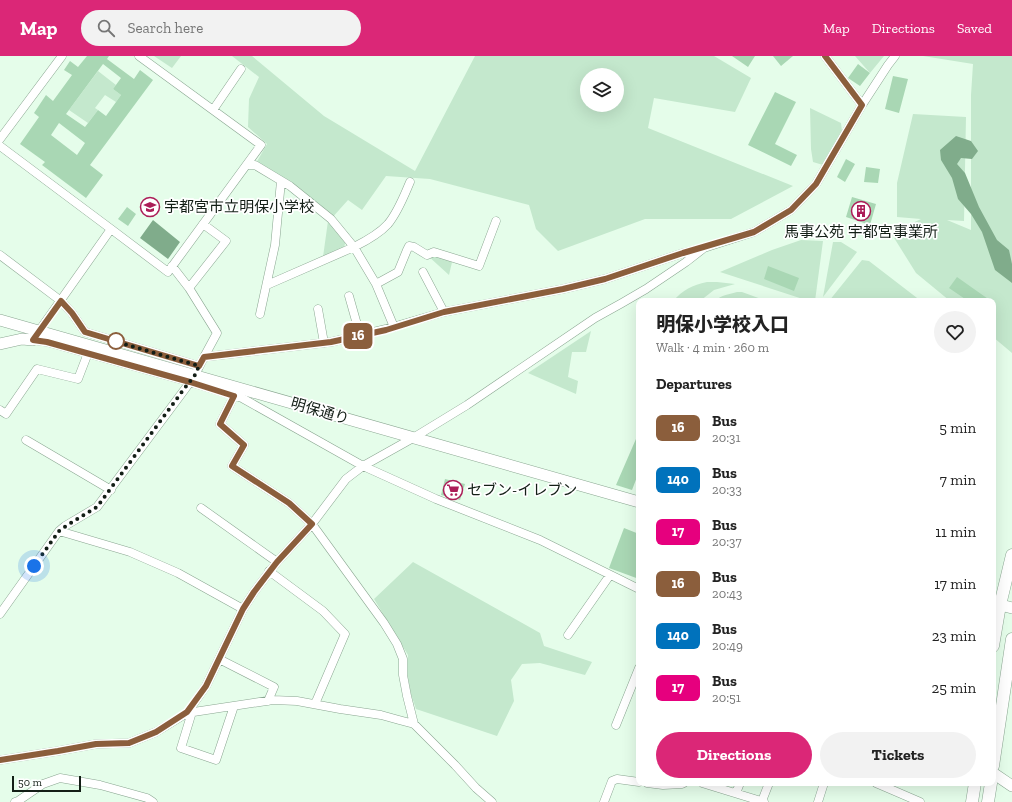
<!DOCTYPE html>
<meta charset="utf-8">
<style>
:root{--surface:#fff;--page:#f2f2f2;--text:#222;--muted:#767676;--accent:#db2777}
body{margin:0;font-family:"Zilla Slab","Noto Sans JP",serif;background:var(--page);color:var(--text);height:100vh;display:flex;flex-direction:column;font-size:15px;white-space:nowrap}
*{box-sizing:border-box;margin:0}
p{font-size:13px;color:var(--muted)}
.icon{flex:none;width:22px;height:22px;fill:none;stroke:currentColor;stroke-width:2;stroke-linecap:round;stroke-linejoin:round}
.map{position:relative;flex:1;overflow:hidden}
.drawer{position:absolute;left:636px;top:242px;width:360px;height:488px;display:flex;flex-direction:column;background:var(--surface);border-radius:8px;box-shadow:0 4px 16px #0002}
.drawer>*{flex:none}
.badge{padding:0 8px;border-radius:6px;font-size:14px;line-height:26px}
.controls{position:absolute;left:580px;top:12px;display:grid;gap:8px}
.controls a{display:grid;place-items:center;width:44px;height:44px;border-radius:50%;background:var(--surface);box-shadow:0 4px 16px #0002;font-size:20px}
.scale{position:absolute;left:12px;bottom:10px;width:69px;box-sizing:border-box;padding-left:4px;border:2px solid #131e16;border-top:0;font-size:11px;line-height:14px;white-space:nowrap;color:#131e16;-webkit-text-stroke:3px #fff;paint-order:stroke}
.you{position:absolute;width:20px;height:20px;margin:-10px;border:3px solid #fff;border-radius:50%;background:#1a73e8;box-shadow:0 0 0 6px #1a73e833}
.map>.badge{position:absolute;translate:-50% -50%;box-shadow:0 0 0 2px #fff}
h2{padding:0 20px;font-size:15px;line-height:36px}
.round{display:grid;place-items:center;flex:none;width:42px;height:42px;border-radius:21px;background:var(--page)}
.head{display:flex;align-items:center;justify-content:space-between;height:68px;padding:0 20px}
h1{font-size:19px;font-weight:800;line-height:30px}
.button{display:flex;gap:8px;margin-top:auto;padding:8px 20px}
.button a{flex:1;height:46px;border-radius:24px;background:var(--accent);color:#fff;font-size:16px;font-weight:800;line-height:46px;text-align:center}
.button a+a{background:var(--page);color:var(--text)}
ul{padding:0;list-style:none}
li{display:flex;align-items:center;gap:12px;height:52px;padding:0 20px}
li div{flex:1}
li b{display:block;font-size:15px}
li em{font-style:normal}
li .badge{min-width:44px;font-weight:700;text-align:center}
header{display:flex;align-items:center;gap:24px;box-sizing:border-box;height:56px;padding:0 20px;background:var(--accent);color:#fff}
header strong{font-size:19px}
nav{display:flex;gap:22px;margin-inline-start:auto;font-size:14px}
.search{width:280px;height:36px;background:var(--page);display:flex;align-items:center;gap:10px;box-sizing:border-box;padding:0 14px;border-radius:22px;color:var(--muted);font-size:15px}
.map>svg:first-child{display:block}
</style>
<header>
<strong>Map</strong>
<div class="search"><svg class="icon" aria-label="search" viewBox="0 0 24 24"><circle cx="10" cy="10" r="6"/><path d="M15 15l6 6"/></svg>Search here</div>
<nav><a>Map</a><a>Directions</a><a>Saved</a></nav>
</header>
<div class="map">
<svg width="1012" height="746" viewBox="0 0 1012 746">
<rect width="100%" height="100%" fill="#e5fdea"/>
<!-- green -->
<path fill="#c4e8cd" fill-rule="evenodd" d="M154 0H181L172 12Z
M232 0H252L324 60 415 115 475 0H714L751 22 735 56 654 42 648 72 793 130 731 163H645L558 195 536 173 529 149 430 123 386 120 362 154 348 144 331 163 255 109 267 88 248 71 249 43 259 21ZM587 19H617V49H587Z
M855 0H884L870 17Z
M923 0H1012V297L993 281V245H950L916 217 891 177 921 163 897 161V127L913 58 966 61 964 165 947 164 971 174V39L973 8Z
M98 15 116 29 113 33 121 39 116 46 105 39 95 52 98 54 88 67 69 54Z
M810 52 841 67 842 75 823 109 813 106 811 93Z
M328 165 346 185 344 191 323 201Z
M801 184 823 185 815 245H809L720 216 772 194Z
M833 186H841L857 196 823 241Z
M427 199 453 202 449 219Z
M862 204 869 205 921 245H829Z
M707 226H717L735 228 714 234 700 245H673C683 234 692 229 707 226Z
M737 236H742L767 245H715C721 239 730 238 737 236Z
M591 275 586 296H572L568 321 578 325 576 338 528 317Z
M413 506 540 577 544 590 592 606 585 619 540 607 522 608 511 624 514 645 497 680 416 653 411 638 408 621V599L374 543Z"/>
<!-- water -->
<path fill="#80ac8b" d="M956 80 971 85 978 95 972 103 961 102 957 108 965 117 979 151 997 184 1009 194 1012 208V227L995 214 982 176 971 158 958 143 952 122 941 104 940 94Z
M153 164 180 186 168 203 140 182Z"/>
<!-- building -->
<path fill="#a9d7b4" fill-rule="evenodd" d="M87 0H109L107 3 134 23 140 14 153 24 90 109 103 119 86 142 42 109 45 106 20 88 39 61 34 57 46 39 53 45 72 19 64 14 70 5 78 11ZM103 8 121 22 113 33 121 39 106 60 98 54 85 71 66 58ZM59 67 85 87 77 99 51 79Z
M732 0H755L748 11Z
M773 0H793L781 10Z
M858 8 870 17 860 30 848 22Z
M893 20 908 23 899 57 885 53Z
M775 36 796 46 775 88 797 99 791 110 748 89Z
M846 103 855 108 845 126 837 121Z
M866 111 880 113 878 127 864 126Z
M852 141 876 148 870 169 846 161Z
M127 151 136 158 128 170 118 163Z
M768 210 799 222 794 235 764 223Z
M957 221 991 245H968L949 232Z
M639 376V422L637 421 632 434 616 429Z
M445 423 465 428 460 444 441 439Z
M624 472 639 478V523L609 512Z"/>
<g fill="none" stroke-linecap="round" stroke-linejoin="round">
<!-- street casing -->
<g stroke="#8aa691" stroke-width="9">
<path id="street" d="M825 0 862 49
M213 54 241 13
M0 83 62 0
M0 90 111 173 39 275
M247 109H255L290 130 331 163 354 191 376 228
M111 173 168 216 261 89 139 0
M0 199 61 245 72 257 85 276 199 310
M172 210 189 232 217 277 204 301
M423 216 444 256
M267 229 354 191C366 185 379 178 388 168 398 156 404 140 410 126
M189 232 226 185 203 168
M349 240 360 279
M318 253 324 287
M260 258 275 189 281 125
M394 271 376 228 398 216 407 194 409 190 414 191 427 199 434 196 479 210 496 165
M33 284 47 286 190 326 242 342 363 410 436 443 540 484 639 533
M234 340 220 368 244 389 232 410 289 447 312 468 384 567 397 588 403 603V619L407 640 414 668
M0 354 6 358 37 313 78 323 88 297
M26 384 111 434
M201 452 277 506
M59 475 130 496 178 517 243 553
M269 515 323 555 345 578 315 648
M0 558 59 475 65 470 97 451 185 333 195 319 204 301 331 286 386 273 444 256 563 233 605 223 683 197 699 193
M568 579 610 519
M219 603 274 631 268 645
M192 656 181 692 216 704 234 650
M187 657 273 644 297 645 340 653 381 659 399 664 414 668 455 709 476 732 492 746
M616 669 639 612
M0 704 58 695 96 688 129 687 156 676 187 657 206 630 243 553 254 536 277 506 312 468 346 423 363 410 413 382 467 349 595 262 622 247 646 233 686 206 704 192 754 176 791 154 816 128 862 49 888 9 895 0
M647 727 663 729 682 728 684 727
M702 727 764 746
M876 727 920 746
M736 737 740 727
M762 745 769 727
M15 746 18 745 43 728 60 722 100 729 147 742 153 746
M604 746 612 725 617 723 639 726
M818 746 824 727"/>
</g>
<!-- secondary casing -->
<g stroke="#8aa691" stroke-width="12">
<path id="secondary" d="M0 264 639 446
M0 288 22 283 33 284 39 275
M993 547 1012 552
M993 717 1012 730"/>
</g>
<!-- primary casing -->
<g stroke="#8aa691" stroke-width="13">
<path id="primary" d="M993 590 1000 549 1012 499
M993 710 1012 583
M972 746 975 727
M988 746 991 727"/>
</g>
<!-- street -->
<use href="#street" stroke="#fff" stroke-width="8"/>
<!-- secondary -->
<use href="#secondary" stroke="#fff" stroke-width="11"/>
<!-- primary -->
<use href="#primary" stroke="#fff" stroke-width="12"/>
</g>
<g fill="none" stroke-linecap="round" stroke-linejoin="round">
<!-- line casing -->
<g stroke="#fff" stroke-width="9">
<path id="line" d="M0 704 58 695 96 688 129 687 156 676 187 656 206 630 243 553 254 536 277 506 312 468 289 447 232 410 244 389 220 368 234 340 190 326 47 286 33 284 61 245 72 257 85 276 199 310 204 301 331 286 386 274 444 256 563 233 605 223 683 197 754 176 791 154 816 128 862 49 825 0"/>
</g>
<!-- line -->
<use href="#line" stroke="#8b5e3c" stroke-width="6"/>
<!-- walk -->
<path stroke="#131e16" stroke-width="4" stroke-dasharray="0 7.2" d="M34 510 59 475 66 470 97 451 184 333 195 319 199 310 114 285H116"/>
</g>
<!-- icons -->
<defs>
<g id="school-ring" transform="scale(1)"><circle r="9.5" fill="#fff" stroke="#ac1d58" stroke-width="1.5"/><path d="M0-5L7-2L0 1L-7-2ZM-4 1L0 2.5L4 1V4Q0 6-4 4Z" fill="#ac1d58"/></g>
<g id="building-ring" transform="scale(1)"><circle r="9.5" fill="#fff" stroke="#ac1d58" stroke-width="1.5"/><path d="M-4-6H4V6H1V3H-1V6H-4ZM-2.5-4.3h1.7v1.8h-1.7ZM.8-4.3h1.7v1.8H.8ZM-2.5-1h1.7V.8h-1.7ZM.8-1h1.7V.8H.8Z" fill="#ac1d58"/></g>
<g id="supermarket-ring" transform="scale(1)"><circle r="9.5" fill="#fff" stroke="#ac1d58" stroke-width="1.5"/><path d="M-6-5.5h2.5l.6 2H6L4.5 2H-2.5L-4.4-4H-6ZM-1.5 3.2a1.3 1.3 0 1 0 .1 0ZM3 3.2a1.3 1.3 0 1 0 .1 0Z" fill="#ac1d58"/></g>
</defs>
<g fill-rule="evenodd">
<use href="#school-ring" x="150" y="151"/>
<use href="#building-ring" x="861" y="155"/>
<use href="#supermarket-ring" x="453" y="434"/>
</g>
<!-- markers -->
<circle fill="#fff" stroke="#8b5e3c" stroke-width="2" cx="116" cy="285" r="8"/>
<g text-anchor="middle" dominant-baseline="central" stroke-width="3.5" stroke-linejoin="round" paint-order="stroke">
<!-- poi labels -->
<g font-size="15" fill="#131e16" stroke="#fff" text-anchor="start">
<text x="164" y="151">宇都宮市立明保小学校</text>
<text x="861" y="176" text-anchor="middle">馬事公苑 宇都宮事業所</text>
<text x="467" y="434">セブン-イレブン</text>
</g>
<!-- street labels -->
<g font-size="15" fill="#131e16" stroke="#fff">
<text transform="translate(320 355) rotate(16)">明保通り</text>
</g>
</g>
</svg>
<div class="controls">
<a><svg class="icon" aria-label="layers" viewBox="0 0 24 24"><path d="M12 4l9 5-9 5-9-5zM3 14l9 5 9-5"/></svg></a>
</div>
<div class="scale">50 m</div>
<div class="you" style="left:34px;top:510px"></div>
<b class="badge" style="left:358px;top:280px;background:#8b5e3c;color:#fff">16</b>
<section class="drawer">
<div class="head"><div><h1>明保小学校入口</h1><p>Walk · 4 min · 260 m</p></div><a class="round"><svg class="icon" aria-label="heart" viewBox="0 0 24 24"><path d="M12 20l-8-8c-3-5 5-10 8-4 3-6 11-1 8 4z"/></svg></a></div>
<h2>Departures</h2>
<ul>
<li><span class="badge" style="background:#8b5e3c;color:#fff">16</span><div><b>Bus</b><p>20:31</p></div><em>5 min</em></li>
<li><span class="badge" style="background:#0072bc;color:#fff">140</span><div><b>Bus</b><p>20:33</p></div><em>7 min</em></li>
<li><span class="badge" style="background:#e6007e;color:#fff">17</span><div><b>Bus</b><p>20:37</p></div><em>11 min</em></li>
<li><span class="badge" style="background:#8b5e3c;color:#fff">16</span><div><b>Bus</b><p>20:43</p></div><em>17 min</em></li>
<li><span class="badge" style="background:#0072bc;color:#fff">140</span><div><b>Bus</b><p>20:49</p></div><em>23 min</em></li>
<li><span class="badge" style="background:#e6007e;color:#fff">17</span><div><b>Bus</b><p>20:51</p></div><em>25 min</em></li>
</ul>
<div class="button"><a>Directions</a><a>Tickets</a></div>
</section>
</div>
